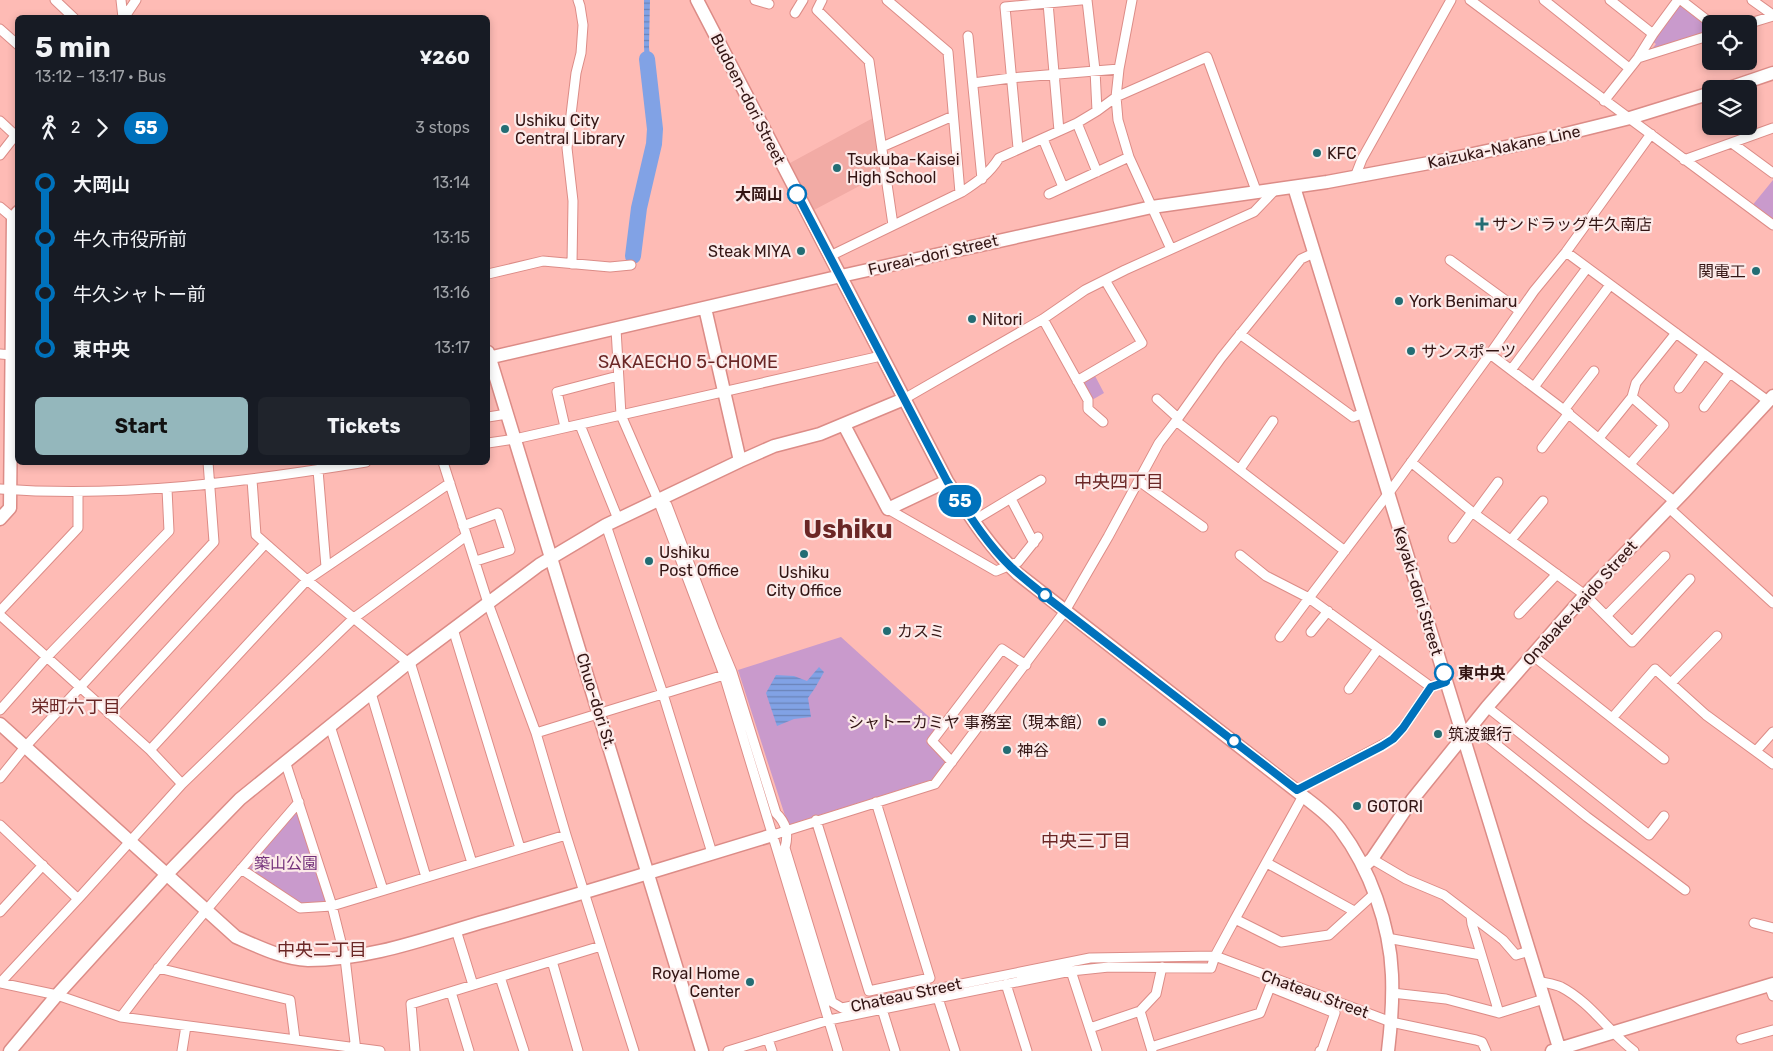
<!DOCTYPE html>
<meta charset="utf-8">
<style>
:root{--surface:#171b24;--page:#20242c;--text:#f1f3f6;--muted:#9ea1a6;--accent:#94b7bc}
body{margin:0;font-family:Rubik,"Noto Sans JP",sans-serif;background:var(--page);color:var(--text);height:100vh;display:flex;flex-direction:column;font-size:19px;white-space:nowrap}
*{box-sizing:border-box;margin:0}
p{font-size:16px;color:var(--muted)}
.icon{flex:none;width:28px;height:28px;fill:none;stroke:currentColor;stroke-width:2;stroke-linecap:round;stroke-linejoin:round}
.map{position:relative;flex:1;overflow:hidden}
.side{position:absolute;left:15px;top:15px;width:475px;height:450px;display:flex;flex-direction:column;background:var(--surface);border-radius:8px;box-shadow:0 2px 8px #0003}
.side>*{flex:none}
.badge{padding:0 10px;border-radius:16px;font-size:18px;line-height:32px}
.fabs{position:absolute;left:1702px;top:15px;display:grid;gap:10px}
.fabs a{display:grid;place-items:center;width:55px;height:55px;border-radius:8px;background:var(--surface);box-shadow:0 2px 8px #0003;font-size:25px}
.map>.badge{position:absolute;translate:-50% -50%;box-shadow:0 0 0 2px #fff}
.legs{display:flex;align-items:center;gap:8px;height:55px;padding:0 20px;font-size:16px}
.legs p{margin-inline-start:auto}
.overview{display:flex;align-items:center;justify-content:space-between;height:85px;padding:0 20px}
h1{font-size:28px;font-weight:700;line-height:38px}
.primary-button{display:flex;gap:10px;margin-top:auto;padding:10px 20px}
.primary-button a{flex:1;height:58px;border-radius:8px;background:var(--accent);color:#111;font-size:20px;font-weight:700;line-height:58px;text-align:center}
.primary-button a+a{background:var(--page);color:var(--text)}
ul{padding:0 20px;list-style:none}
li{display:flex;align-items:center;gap:18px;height:55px;font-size:19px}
li i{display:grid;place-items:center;width:8px;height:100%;margin:0 6px;background:currentColor}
li i::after{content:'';width:12px;height:12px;margin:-6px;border:4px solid;border-radius:50%;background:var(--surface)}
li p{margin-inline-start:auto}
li:first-child i{background:linear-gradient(#0000 50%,currentColor 0)}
li:last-child i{background:linear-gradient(currentColor 50%,#0000 0)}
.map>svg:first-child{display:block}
</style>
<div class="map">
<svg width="1773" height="1051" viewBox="0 0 1773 1051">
<defs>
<pattern id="water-rules" width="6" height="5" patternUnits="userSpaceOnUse" patternTransform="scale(1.25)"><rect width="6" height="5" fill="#81a2e5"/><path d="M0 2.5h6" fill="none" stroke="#6a83b8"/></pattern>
</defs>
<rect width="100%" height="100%" fill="#febbb5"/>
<!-- built -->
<path fill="#f2aba5" d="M873 118 882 174 814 210 790 163Z"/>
<!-- park -->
<path fill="#c99acc" d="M1679 5 1711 29V32L1650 51 1656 44 1652 41Z
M1773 180V224L1751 207Z
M1094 374 1104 393 1092 400 1082 382Z
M841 637 938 725 926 741 946 763 934 779 788 825 738 670Z
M299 802 332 906 300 908 241 869Z"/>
<!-- water -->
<path fill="url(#water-rules)" d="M644 0H650L649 47 652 80H646L644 47Z
M819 667 824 672 815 688 808 698 811 717 794 719 777 726 766 693 776 675 794 676 807 681Z"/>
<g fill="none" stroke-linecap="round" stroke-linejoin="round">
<!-- river -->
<path stroke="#81a2e5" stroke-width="16" d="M633 256 639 208 654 144 655 129 647 59"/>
<!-- street casing -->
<g stroke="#dc8c87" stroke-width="11">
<path id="street" d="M55 0 74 18
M121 0 123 18
M755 0 769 4
M822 0 817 10 869 61 893 225
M887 0 948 52 960 193
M1087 0 1095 70 1097 111
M1132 0 1119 69 1116 97 1118 120 1129 157 1171 249
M1470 0 1773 225
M1544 0 1629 68
M1610 0 1653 34
M1681 0 1712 24
M1752 0 1773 15
M1048 3 1059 131
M795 13 803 0
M124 18 136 0
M1747 24 1773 16
M0 29 18 45
M968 36 982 179
M1638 58 1711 35
M973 83 1011 78 1119 69
M1604 101 1638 58 1653 34 1678 0
M0 121 15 135
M1077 123 1097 172
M1043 139 1063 187
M1732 143 1773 173
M882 147 953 116
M1018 148 1005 7 1081 0
M0 155 18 132
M1684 160 1773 128
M1355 177 1362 159 1451 0
M1049 194 1129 157
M0 207 13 218
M1566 252 1768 401
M830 256 962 192C977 182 989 174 999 158L1077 123 1097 111 1116 97 1207 57 1257 193
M1450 260 1520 311
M572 264 573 201 567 148 576 73 581 53 583 25 580 6 578 0
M488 274 543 261 610 267 631 265
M1043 319 1088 400V409L1103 422
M616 329 621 415 658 500 724 675 838 1051
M1240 334 1353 417 1364 413
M0 354 12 355
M1490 354 1564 410 1675 502
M1511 370 1587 268
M1077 381 1142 343 1105 280
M1534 387 1610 285
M1679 388 1704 354
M1632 397 1636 383 1676 333
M904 399 1043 319 1085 290 1125 270 1254 212 1275 190
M1157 399 1178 418
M1704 407 1729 374
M1564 410 1594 371
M488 417 507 414
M1176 421 1345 551
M580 425 618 519
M565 427 557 392 618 376
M1599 438 1632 397 1664 425 1630 464
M488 443 515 439 881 356
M1542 448 1569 413
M443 462 488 603 536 733 566 835 634 1051
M1411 462 1472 512 1585 595 1632 642 1690 579
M1240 469 1273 421
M318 470 326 567
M252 480 256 535 307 580 411 665 472 863
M1139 481 1203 527
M0 489C124 498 244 482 366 462
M1011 499 1034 543
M667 505 715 631 732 672 776 813C786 823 789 833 785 848L832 1002 842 1008 1090 958 1215 956 1391 1022 1476 1040 1482 1042 1486 1051
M1669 508 1773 603
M888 509 996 571 1018 562 1038 537
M1475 513 1498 482
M973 521 1041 480
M606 525 663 694 712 853
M463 526 498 513 510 550 476 561
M1453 538 1472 512
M1511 540 1543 501
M1240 555 1266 576 1309 598 1280 637
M0 611 78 528V492
M1519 614 1557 574
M0 615 150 750 182 784
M1606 616 1665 556
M453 629 520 848
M1311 632 1328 611
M1532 655 1664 759
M1671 683 1717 636
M1431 687 1309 598 1388 494 1490 354 1534 291 1566 252 1651 134
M1349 689 1378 649
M371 693 426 877
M1487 707 1649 835 1664 816
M0 710 46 658 169 531 167 489
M109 714 265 544
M1613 717 1655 669 1706 715 1773 764
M1472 725 1587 817 1685 890
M330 726 383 890
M536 733 724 675
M150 750 307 580 450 483
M1756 751 1773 732
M285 761 332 906 345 958 356 1051
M952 762 932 741 1002 649 1026 665
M0 778 25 747 214 542 208 462
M1297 790 1393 739 1403 728 1431 687 1446 682
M816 820 869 991 930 978 876 802
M0 825 78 899 0 983 57 995 121 1017 380 1051
M773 835 935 784 1065 611 1108 537 1159 443 1176 421 1221 358 1301 259 1314 253
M1372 859 1406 879 1444 895 1503 940 1516 955 1529 951
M1267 863 1354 911
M241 869 300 908 332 906 566 835
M78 899 182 784 354 618 466 536
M0 912 43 865
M1471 916 1472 924 1499 1013
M1235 919 1303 796
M1754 923 1773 928
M456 930 473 985
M1387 938 1481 955
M552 961 578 1051
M158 968 290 1000 295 1039
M1071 971 1097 1051
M500 977 524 1051
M1538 981C1545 983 1554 984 1561 987 1590 1002 1608 1031 1634 1051
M1006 984 1027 1051
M1769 985 1773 996
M451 992 469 1051
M1392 993 1446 999 1499 1013 1544 999
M938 998 955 1051
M882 1009 895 1051
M1140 1011 1152 1051
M121 1017C177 942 238 873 299 802
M1090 1028 1140 1011 1156 994 1162 967
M768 1039 772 1051
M1741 1039 1773 1030
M1151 1047 1260 1013 1270 987 1335 1013 1322 1050 1320 1051
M182 1051 186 1026
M415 1051 411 1004 601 946
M728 1051 829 1020 1071 971 1109 967 1211 968 1215 956 1235 919 1281 942 1329 935 1374 894"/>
</g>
<!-- secondary casing -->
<g stroke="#dc8c87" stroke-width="15">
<path id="secondary" d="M697 0 947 481C968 513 989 547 1018 574L1303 796C1316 806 1330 816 1340 829 1370 869 1390 925 1392 975 1393 1000 1391 1026 1388 1051
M1726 89 1773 73
M1294 187 1560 1051
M705 308 740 461
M488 352 702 1051
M488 358 841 276 1152 207 1327 182 1445 160 1553 137 1630 118 1711 93
M844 425 888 509 947 481
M0 519 10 508 13 218 18 212
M0 724 236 937C259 947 283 959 308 960 369 960 427 938 486 921 582 894 677 864 773 835
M1363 867 1372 859 1412 800 1487 707 1585 595 1684 492 1773 396
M10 1051 57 995 167 874 240 799 408 663 539 565 606 525 740 461 774 446 820 434 904 399
M1552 1051 1773 984"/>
</g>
<!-- street -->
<use href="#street" stroke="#fff" stroke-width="9"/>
<!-- secondary -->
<use href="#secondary" stroke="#fff" stroke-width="12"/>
</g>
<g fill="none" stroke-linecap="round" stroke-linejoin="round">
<!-- line-1 casing -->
<g stroke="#fff" stroke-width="11">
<path id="line-1" d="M797 194 947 481C966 510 985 542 1011 567 1023 578 1036 588 1049 599L1297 790 1382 746 1393 739 1403 728 1431 687 1446 682 1444 673"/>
</g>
<!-- line-1 -->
<use href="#line-1" stroke="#0072bc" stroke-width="8"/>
</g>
<!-- markers -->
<g fill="#236d74" stroke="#fceae9" stroke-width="2">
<circle cx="505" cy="129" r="5"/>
<circle cx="1317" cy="153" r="5"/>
<circle cx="837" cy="168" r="5"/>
<path d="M1479.5 216.5h5v5h5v5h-5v5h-5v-5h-5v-5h5z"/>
<circle cx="801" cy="251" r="5"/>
<circle cx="1756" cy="271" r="5"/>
<circle cx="1399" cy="301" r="5"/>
<circle cx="972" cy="319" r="5"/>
<circle cx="1411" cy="351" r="5"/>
<circle cx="804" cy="554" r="5"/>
<circle cx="649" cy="561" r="5"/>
<circle cx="887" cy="631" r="5"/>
<circle cx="1102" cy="722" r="5"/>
<circle cx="1438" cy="734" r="5"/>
<circle cx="1007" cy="750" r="5"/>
<circle cx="1357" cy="806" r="5"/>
<circle cx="750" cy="982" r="5"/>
</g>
<g fill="#fff" stroke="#0072bc" stroke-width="2.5">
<circle cx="797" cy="194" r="9"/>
<circle cx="1045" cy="595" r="6"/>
<circle cx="1444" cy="673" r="9"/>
<circle cx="1234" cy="741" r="6"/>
</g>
<g text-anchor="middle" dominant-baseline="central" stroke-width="4.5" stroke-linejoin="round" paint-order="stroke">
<!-- street labels -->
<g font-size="16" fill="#331514" stroke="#fceae9">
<text transform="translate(748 99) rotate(63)">Budoen-dori Street</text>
<text transform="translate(1504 147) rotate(-12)">Kaizuka-Nakane Line</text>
<text transform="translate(933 255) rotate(-13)">Fureai-dori Street</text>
<text transform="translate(1418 591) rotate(73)">Keyaki-dori Street</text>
<text transform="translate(1580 603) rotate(-48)">Onabake-kaido Street</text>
<text transform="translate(596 701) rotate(73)">Chuo-dori St.</text>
<text transform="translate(1315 994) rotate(20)">Chateau Street</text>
<text transform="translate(906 995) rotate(-12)">Chateau Street</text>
</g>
<!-- poi labels -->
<g font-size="16" fill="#331514" stroke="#fceae9" text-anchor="start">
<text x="515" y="120">Ushiku City<tspan x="515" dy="18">Central Library</tspan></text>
<text x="1327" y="153">KFC</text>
<text x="847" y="159">Tsukuba-Kaisei<tspan x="847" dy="18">High School</tspan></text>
<text x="1492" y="224">サンドラッグ牛久南店</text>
<text x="791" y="251" text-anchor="end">Steak MIYA</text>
<text x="1746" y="271" text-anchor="end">関電工</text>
<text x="1409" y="301">York Benimaru</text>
<text x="982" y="319">Nitori</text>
<text x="1421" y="351">サンスポーツ</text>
<text x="659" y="552">Ushiku<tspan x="659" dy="18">Post Office</tspan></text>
<text x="804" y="572" text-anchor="middle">Ushiku<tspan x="804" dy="18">City Office</tspan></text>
<text x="897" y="631">カスミ</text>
<text x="1092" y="722" text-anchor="end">シャトーカミヤ 事務室（現本館）</text>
<text x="1448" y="734">筑波銀行</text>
<text x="1017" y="750">神谷</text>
<text x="1367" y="806">GOTORI</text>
<text x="740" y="973" text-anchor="end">Royal Home<tspan x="740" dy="18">Center</tspan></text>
</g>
<!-- stop labels -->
<g font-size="16" font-weight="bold" fill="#331514" stroke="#fceae9" text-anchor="end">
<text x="783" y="194">大岡山</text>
<text x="1458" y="673" text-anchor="start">東中央</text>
</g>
<!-- park labels -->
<g font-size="16" fill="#73317a" stroke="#fceae9">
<text x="286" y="863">築山公園</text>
</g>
<!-- neighbourhood labels -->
<g font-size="18" fill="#6b2726" stroke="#fceae9">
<text x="688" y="362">SAKAECHO 5-CHOME</text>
<text x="1119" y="482">中央四丁目</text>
<text x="76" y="707">栄町六丁目</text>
<text x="1086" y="841">中央三丁目</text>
<text x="322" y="950">中央二丁目</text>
</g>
<!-- town labels -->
<g font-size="26" font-weight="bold" fill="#6b2726" stroke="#fceae9">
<text x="848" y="529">Ushiku</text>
</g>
</g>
</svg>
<div class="fabs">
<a><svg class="icon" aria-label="locate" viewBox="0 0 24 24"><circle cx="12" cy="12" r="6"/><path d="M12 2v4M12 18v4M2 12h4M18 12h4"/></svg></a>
<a><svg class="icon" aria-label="layers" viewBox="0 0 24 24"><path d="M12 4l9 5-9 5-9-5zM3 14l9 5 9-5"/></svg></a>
</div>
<b class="badge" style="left:960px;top:501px;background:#0072bc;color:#fff">55</b>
<section class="side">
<div class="overview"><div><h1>5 min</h1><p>13:12 – 13:17 · Bus</p></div><b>¥260</b></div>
<div class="legs"><svg class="icon" aria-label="walk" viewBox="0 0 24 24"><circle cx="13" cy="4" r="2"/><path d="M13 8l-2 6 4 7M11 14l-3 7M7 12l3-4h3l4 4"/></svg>2<svg class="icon" aria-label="forward" viewBox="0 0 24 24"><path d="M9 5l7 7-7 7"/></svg><b class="badge" style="background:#0072bc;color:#fff">55</b><p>3 stops</p></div>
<ul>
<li><i style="color:#0072bc"></i><b>大岡山</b><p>13:14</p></li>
<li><i style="color:#0072bc"></i><span>牛久市役所前</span><p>13:15</p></li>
<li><i style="color:#0072bc"></i><span>牛久シャトー前</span><p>13:16</p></li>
<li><i style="color:#0072bc"></i><b>東中央</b><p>13:17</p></li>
</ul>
<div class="primary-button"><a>Start</a><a>Tickets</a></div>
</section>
</div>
